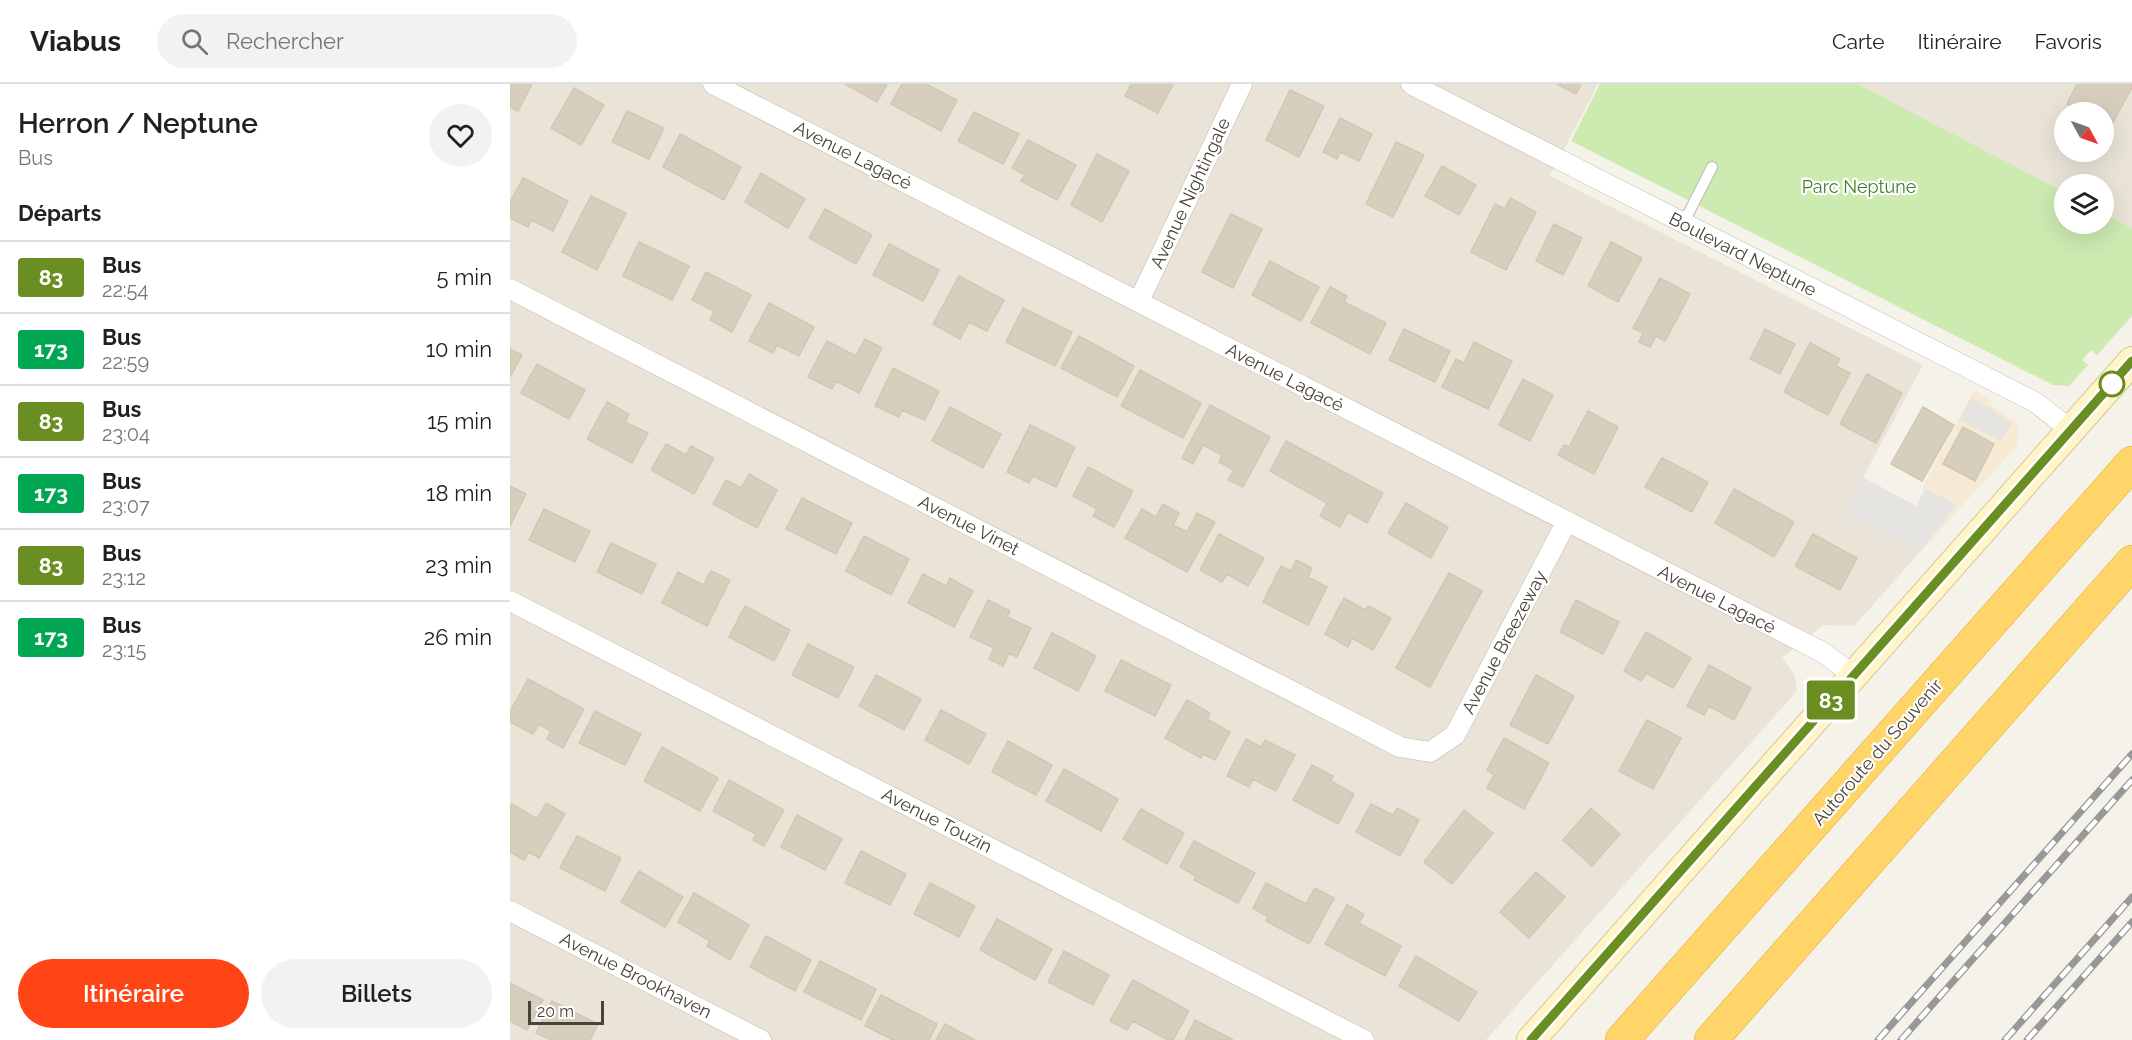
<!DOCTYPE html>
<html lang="fr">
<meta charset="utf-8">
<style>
:root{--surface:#fff;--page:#f2f2f2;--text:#202124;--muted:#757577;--line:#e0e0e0;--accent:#ff4516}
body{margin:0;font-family:Raleway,sans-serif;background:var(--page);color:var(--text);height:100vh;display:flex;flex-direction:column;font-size:22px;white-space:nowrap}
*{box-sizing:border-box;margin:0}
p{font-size:20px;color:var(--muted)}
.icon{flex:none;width:33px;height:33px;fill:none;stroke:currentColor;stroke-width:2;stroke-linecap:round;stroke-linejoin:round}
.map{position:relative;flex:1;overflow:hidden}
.details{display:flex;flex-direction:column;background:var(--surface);width:510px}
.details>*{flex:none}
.badge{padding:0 12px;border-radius:4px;font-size:21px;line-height:39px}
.needle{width:39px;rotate:130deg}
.fabs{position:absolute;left:1544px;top:18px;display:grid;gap:12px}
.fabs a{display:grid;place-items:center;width:60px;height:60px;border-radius:50%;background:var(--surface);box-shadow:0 6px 24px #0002;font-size:30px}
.scale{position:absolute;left:18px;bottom:15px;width:76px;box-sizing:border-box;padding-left:6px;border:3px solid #494337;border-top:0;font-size:16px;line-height:21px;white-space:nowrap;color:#494337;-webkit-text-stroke:4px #fff;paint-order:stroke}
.map>.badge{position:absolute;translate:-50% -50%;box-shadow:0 0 0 3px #fff}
h2{padding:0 18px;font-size:22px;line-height:54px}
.round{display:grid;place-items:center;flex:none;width:63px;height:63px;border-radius:32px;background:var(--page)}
.summary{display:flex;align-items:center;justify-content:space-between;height:102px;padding:0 18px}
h1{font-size:28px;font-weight:600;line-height:45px}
.button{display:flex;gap:12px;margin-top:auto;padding:12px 18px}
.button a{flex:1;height:69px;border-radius:36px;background:var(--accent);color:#fff;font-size:24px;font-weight:600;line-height:69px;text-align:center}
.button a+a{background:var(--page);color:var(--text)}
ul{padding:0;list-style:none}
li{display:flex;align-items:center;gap:18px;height:72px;padding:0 18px;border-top:2px solid var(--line)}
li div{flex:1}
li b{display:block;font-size:22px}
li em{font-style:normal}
li .badge{min-width:66px;font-weight:700;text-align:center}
header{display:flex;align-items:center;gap:36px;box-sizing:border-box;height:84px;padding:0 30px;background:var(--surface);border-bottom:2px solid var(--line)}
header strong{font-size:28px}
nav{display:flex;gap:33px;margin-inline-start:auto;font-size:21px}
.search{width:420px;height:54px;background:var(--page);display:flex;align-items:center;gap:15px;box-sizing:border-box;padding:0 21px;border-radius:33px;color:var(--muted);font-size:22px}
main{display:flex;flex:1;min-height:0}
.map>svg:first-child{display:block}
</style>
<header>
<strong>Viabus</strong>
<div class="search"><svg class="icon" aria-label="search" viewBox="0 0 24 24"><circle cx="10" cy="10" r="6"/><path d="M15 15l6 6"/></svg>Rechercher</div>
<nav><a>Carte</a><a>Itinéraire</a><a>Favoris</a></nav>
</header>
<main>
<section class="details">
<div class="summary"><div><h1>Herron / Neptune</h1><p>Bus</p></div><a class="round"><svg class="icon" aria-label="heart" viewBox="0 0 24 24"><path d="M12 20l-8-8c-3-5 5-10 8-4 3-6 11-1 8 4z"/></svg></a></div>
<h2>Départs</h2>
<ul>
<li><span class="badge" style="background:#6b8e23;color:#fff">83</span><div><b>Bus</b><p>22:54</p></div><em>5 min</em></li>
<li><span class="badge" style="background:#00a651;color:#fff">173</span><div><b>Bus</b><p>22:59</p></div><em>10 min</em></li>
<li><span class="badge" style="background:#6b8e23;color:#fff">83</span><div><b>Bus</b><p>23:04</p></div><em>15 min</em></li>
<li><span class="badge" style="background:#00a651;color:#fff">173</span><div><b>Bus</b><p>23:07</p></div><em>18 min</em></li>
<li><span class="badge" style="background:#6b8e23;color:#fff">83</span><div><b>Bus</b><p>23:12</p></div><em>23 min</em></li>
<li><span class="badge" style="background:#00a651;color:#fff">173</span><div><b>Bus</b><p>23:15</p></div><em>26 min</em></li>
</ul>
<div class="button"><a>Itinéraire</a><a>Billets</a></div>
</section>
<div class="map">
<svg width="1622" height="956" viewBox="0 0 1622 956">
<rect width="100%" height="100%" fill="#f5f2e9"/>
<!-- residential -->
<path fill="#e9e4d7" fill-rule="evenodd" d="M0 0H1088L1040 92 1413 281 1334 429 1410 468 1344 542 1313 541 1272 574 1284 590 1287 607 976 956H0Z
M1348 0H1622V144L1593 129V100H1554V108ZM1554 28H1593V68H1554Z"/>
<!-- commercial -->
<path fill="#f7ead4" d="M1464 307 1481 316 1479 320 1506 339 1509 346 1507 362 1410 468 1388 457 1415 406 1412 404Z"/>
<!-- green -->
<path fill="#cdeab1" d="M1090 0H1348L1554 108V140H1593V129L1622 144V232L1587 271 1581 266 1572 276 1578 281 1559 302 1543 301 1061 57Z"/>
<!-- parking -->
<path fill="#e6e4e1" d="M1461 314 1481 325 1502 340 1491 357 1449 336Z
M1353 393 1406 422 1415 405 1447 420 1410 468 1334 429Z"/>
<!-- building -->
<path fill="#d7cfbe" stroke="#d2c7b1" stroke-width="1.5" d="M0 0H22L8 27 0 23Z
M335 0H377L367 18Z
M392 0H416L447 16 431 47 381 20Z
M621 0H663L648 29 615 12Z
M1047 0H1071L1066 10Z
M1567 0H1622V3L1601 42 1593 38V28H1574L1557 20Z
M64 4 94 21 71 61 41 44Z
M780 6 814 22 789 73 756 56Z
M117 27 154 44 139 75 102 58Z
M464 28 509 50 493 80 448 57Z
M830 34 862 50 849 77 830 68 827 75 813 68Z
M170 50 231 83 214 116 153 83Z
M518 56 566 81 547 116 511 97 515 91 502 84Z
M886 58 914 71 883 133 856 120Z
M587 70 619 87 592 138 561 121Z
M932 82 966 101 949 131 915 112Z
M251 89 295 115 278 144 235 118Z
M13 94 58 117 43 147 21 136 18 143 0 134V119Z
M81 112 116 129 87 186 52 168Z
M1000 114 1026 128 996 186 961 168 985 120 995 125Z
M315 125 362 151 346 180 299 154Z
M721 130 752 145 723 204 692 188Z
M1044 140 1072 154 1053 191 1026 177Z
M129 158 179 182 162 216 113 192Z
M1101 158 1132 174 1108 218 1078 202Z
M379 160 429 186 413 217 363 191Z
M760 177 809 203 791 237 742 211Z
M196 188 241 211 222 248 200 236 204 227 182 216Z
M449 192 494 216 477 247 459 238 450 255 423 240Z
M1150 194 1180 210 1155 257 1146 252 1140 263 1129 258 1133 249 1123 244Z
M820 203 837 212 834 218 876 239 860 270 801 239Z
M259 219 304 243 289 272 267 261 263 269 239 257Z
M513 224 562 248 545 282 496 258Z
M894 245 940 267 925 298 879 276Z
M1255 245 1285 260 1270 290 1240 275Z
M569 252 624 282 607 313 551 284Z
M355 255 372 264 349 309 326 297 322 305 298 293 317 257 346 272Z
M964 258 1002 277 978 325 932 303 946 275 954 279Z
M1300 259 1330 275 1326 282 1340 289 1318 331 1274 308Z
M0 265 12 271 0 293Z
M27 280 75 306 59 335 11 309Z
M383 284 429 307 415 336 392 326 389 333 365 322Z
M630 286 691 319 673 354 611 322Z
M1357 290 1392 309 1366 359 1330 340Z
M1013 295 1043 311 1020 357 989 341Z
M97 318 119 330 115 338 138 349 122 379 77 355Z
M700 321 760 353 733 403 718 396 724 386 709 378 712 371 693 361 683 380 672 374Z
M440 323 491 350 473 384 422 357Z
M1413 323 1444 341 1412 397 1381 380Z
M1078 327 1108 343 1084 390 1048 371 1054 361 1059 363Z
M520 341 565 363 546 403 523 392 519 399 497 388Z
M1453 343 1484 360 1465 397 1433 380Z
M776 357 873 409 857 439 838 428 830 443 810 432 817 419 760 387Z
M156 360 176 371 181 362 204 374 184 410 141 386Z
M1152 374 1198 398 1182 428 1135 403Z
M578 383 623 407 604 443 583 432 587 425 563 412Z
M239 390 267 406 247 444 203 420 216 396 231 404Z
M0 402 16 410 0 442Z
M1224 405 1284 438 1264 473 1205 439Z
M292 414 342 439 326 470 276 445Z
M896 419 938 443 921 474 878 449Z
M653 420 669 429 663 441 677 448 687 429 705 438 677 488 615 454 632 425 646 433Z
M34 425 80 447 65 478 19 456Z
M709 450 754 474 738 502 717 490 712 498 690 486Z
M1303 450 1347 474 1330 506 1285 482Z
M354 452 399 475 381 511 336 487Z
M101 459 146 480 132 510 87 488Z
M786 476 802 484 798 493 817 503 798 541 753 518 771 482 781 487Z
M201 487 220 496 197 542 152 519 168 488 193 501Z
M939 489 972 507 920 603 886 584Z
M413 490 436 502 440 494 463 507 444 543 398 519Z
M834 514 855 526 858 522 881 534 863 566 842 554 838 563 815 550Z
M478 516 500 527 497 533 521 544 507 573 499 569 493 582 479 575 484 564 460 553Z
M1066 516 1109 538 1093 570 1050 548Z
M235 522 280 546 264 577 219 553Z
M1136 548 1181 574 1163 604 1136 589 1131 597 1114 587Z
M542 549 586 572 568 607 524 584Z
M298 560 344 583 328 614 282 591Z
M611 576 661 601 645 632 595 607Z
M1199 581 1241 604 1224 636 1199 622 1194 631 1177 622Z
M366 591 411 615 394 646 349 622Z
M1026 591 1064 612 1038 660 1000 641Z
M18 595 74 625 53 664 37 655 41 647 29 640 23 650 0 638V628Z
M677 616 700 629 697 635 720 648 705 676 693 670 691 674 655 654Z
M431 626 476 650 459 680 415 656Z
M85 627 131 650 115 681 69 659Z
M1137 636 1171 654 1143 705 1109 687Z
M994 654 1039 679 1014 725 977 704 984 691 977 686Z
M736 655 751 663 755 656 785 671 766 707 743 695 739 703 717 692Z
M498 657 542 681 526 711 482 688Z
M152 663 208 694 190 727 134 697Z
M802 681 823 692 821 697 844 710 828 740 783 716Z
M554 685 608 715 591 747 536 717Z
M219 696 274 726 254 762 243 756 246 750 203 727Z
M36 719 55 730 29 774 19 768 14 776 0 768 2 761 0 760V723L2 720 27 735Z
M861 720 883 731 887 724 909 736 890 772 846 748Z
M1081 724 1110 750 1082 782 1053 756Z
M631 725 674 749 657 780 613 755Z
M954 726 983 749 942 800 914 778Z
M287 731 332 755 315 786 271 763Z
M67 752 111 774 95 807 50 784Z
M684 757 745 789 728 819 684 796 686 792 670 783Z
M351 767 396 790 380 821 335 799Z
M129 787 173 813 155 843 111 818Z
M1026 788 1055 813 1019 854 990 828Z
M420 799 465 822 449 853 404 830Z
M756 799 796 820 805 804 824 814 799 860 756 837 758 833 743 824Z
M184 809 239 841 220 876 197 862 200 857 168 838Z
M837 821 854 830 849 839 891 862 875 892 815 860Z
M487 835 542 865 525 896 470 866Z
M256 852 301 876 285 907 240 883Z
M554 867 599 891 583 921 538 898Z
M906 872 967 908 949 937 889 902Z
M310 877 366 905 351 936 294 908Z
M623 896 679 927 663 956H658L623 937 617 946 600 937Z
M0 899 33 916 17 946 0 937Z
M371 911 427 940 419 956H383L355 942Z
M42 917 88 940 80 956H41L26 949Z
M685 936 723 956H675Z
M435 940 465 956H426Z"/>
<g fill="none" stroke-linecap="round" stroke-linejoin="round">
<!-- service casing -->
<g stroke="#c1baab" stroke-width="12">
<path id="service" d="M1173 140 1202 83"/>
</g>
<!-- minor casing -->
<g stroke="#c1baab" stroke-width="21">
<path id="minor" d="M203 0 1314 569 1343 591
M901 0 1525 318 1561 346
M0 205 890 663 920 668 945 651 1057 437
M629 217 732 0
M0 517 854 956
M0 827 251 956"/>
</g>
<!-- secondary casing -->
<g stroke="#d6c898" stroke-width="30">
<path id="secondary" d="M1021 956 1622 277"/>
</g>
<!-- motorway casing -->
<g stroke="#e3ac35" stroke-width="34">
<path id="motorway" d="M1112 956 1622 379
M1201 956 1622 478"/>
</g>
<!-- service -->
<use href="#service" stroke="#fff" stroke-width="10"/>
<!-- minor -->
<use href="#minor" stroke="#fff" stroke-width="20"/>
<!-- secondary -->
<use href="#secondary" stroke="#fff5c9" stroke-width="28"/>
<!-- motorway -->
<use href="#motorway" stroke="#ffd56a" stroke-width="33"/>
<!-- rail casing -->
<g stroke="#989898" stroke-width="7">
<path id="rail" d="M1368 956 1622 670
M1391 956 1622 696
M1495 956 1622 813
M1517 956 1622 838"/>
</g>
<!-- rail -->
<use href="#rail" stroke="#fff" stroke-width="4.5" stroke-dasharray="14" stroke-linecap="butt"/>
</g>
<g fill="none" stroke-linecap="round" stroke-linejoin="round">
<!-- line casing -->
<g stroke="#fff" stroke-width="14">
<path id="line" d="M1021 956 1622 277"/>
</g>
<!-- line -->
<use href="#line" stroke="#6b8e23" stroke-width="9"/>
</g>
<!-- markers -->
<circle fill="#fff" stroke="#6b8e23" stroke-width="3" cx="1602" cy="300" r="12"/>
<g text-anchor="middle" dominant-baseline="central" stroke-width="4.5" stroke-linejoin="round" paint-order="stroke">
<!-- street labels -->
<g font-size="18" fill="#494337" stroke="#fff">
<text transform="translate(343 71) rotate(27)">Avenue Lagacé</text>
<text transform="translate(680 109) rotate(-65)">Avenue Nightingale</text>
<text transform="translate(1233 170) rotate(27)">Boulevard Neptune</text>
<text transform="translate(775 293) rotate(27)">Avenue Lagacé</text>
<text transform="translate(459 441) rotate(27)">Avenue Vinet</text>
<text transform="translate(1207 515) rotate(27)">Avenue Lagacé</text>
<text transform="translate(994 558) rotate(-62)">Avenue Breezeway</text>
<text transform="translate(1367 668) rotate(-49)">Autoroute du Souvenir</text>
<text transform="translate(427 736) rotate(27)">Avenue Touzin</text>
<text transform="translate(126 891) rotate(27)">Avenue Brookhaven</text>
</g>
<!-- park labels -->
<g font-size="18" fill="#447e27" stroke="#fff">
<text x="1349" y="102">Parc Neptune</text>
</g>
</g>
</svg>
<div class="fabs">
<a><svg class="needle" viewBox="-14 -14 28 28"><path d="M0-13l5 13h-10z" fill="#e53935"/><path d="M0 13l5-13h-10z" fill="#757577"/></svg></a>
<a><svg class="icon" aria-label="layers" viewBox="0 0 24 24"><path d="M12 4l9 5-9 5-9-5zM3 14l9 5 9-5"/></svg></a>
</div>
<div class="scale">20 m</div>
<b class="badge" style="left:1321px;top:616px;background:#6b8e23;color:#fff">83</b>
</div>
</main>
